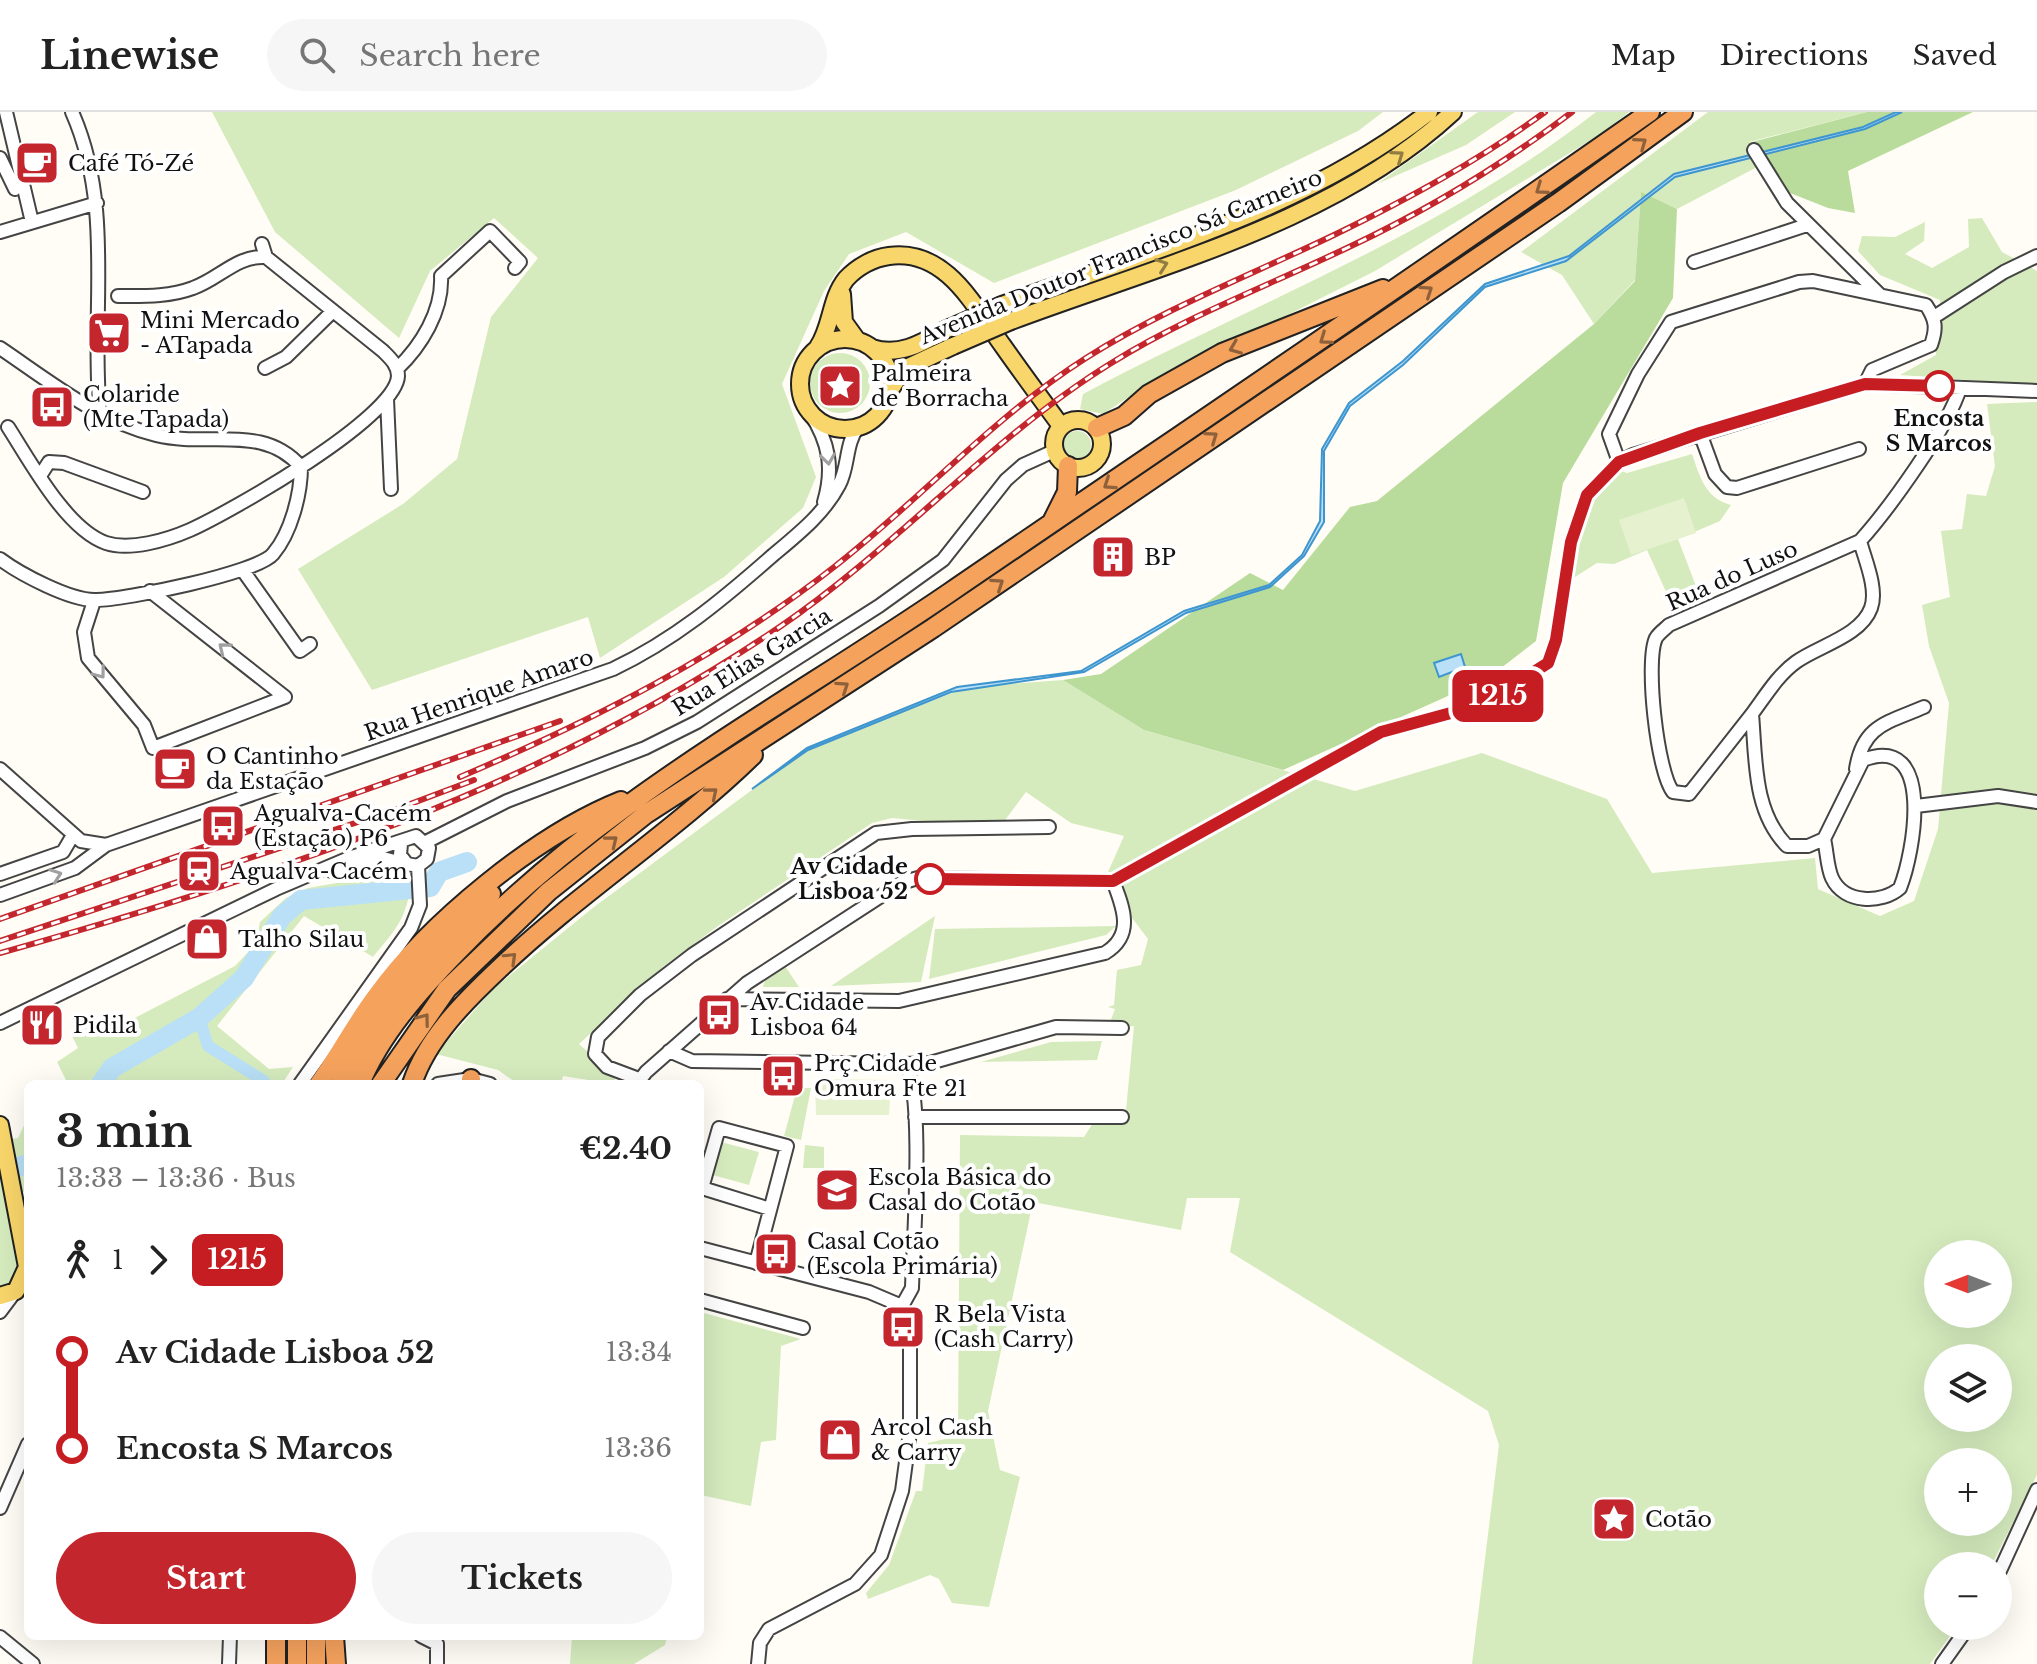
<!DOCTYPE html>
<meta charset="utf-8">
<style>
:root{--surface:#fff;--page:#f6f6f6;--text:#222;--muted:#767676;--line:#e0e0e0;--accent:#c4262e}
body{margin:0;font-family:"Libre Baskerville",serif;background:var(--page);color:var(--text);height:100vh;display:flex;flex-direction:column;font-size:30px;white-space:nowrap}
*{box-sizing:border-box;margin:0}
p{font-size:26px;color:var(--muted)}
.icon{flex:none;width:44px;height:44px;fill:none;stroke:currentColor;stroke-width:2;stroke-linecap:round;stroke-linejoin:round}
.map{position:relative;flex:1;overflow:hidden}
.side{position:absolute;left:24px;top:968px;width:680px;height:560px;display:flex;flex-direction:column;background:var(--surface);border-radius:12px;box-shadow:0 8px 32px #0002}
.side>*{flex:none}
.badge{padding:0 16px;border-radius:12px;font-size:28px;line-height:52px}
.needle{width:52px;rotate:270deg}
.buttons{position:absolute;left:1924px;top:1128px;display:grid;gap:16px}
.buttons a{display:grid;place-items:center;width:88px;height:88px;border-radius:50%;background:var(--surface);box-shadow:0 8px 32px #0002;font-size:40px}
.map>.badge{position:absolute;translate:-50% -50%;box-shadow:0 0 0 4px #fff}
.legs{display:flex;align-items:center;gap:12px;height:88px;padding:0 32px;font-size:26px}
.legs p{margin-inline-start:auto}
.overview{display:flex;align-items:center;justify-content:space-between;height:136px;padding:0 32px}
h1{font-size:44px;font-weight:800;line-height:60px}
.cta{display:flex;gap:16px;margin-top:auto;padding:16px 32px}
.cta a{flex:1;height:92px;border-radius:48px;background:var(--accent);color:#fff;font-size:32px;font-weight:800;line-height:92px;text-align:center}
.cta a+a{background:var(--page);color:var(--text)}
ul{padding:0 32px;list-style:none}
li{display:flex;align-items:center;gap:28px;height:96px;font-size:30px}
li i{display:grid;place-items:center;width:12px;height:100%;margin:0 10px;background:currentColor}
li i::after{content:'';width:20px;height:20px;margin:-10px;border:6px solid;border-radius:50%;background:var(--surface)}
li p{margin-inline-start:auto}
li:first-child i{background:linear-gradient(#0000 50%,currentColor 0)}
li:last-child i{background:linear-gradient(currentColor 50%,#0000 0)}
header{display:flex;align-items:center;gap:48px;box-sizing:border-box;height:112px;padding:0 40px;background:var(--surface);border-bottom:2px solid var(--line)}
header strong{font-size:38px}
nav{display:flex;gap:44px;margin-inline-start:auto;font-size:28px}
.search{width:560px;height:72px;background:var(--page);display:flex;align-items:center;gap:20px;box-sizing:border-box;padding:0 28px;border-radius:44px;color:var(--muted);font-size:30px}
.map>svg:first-child{display:block}
</style>
<header>
<strong>Linewise</strong>
<div class="search"><svg class="icon" aria-label="search" viewBox="0 0 24 24"><circle cx="10" cy="10" r="6"/><path d="M15 15l6 6"/></svg>Search here</div>
<nav><a>Map</a><a>Directions</a><a>Saved</a></nav>
</header>
<div class="map">
<svg width="2037" height="1552" viewBox="0 0 2037 1552">
<rect width="100%" height="100%" fill="#fffdf5"/>
<!-- green -->
<path fill="#d5ebbd" fill-rule="evenodd" d="M212 0H1383L1358 19 1236 78 994 171 906 120 849 142 824 179 782 272 816 365 803 396 724 465 600 546 588 505 372 578 298 457 403 392 457 347 491 205 538 146 494 106 430 159 399 226 275 120Z
M1478 0H1515L1466 33 1377 72Z
M1596 0H1629L1601 22 1375 159 1144 275 1103 302 1080 297 1083 282C1255 191 1441 121 1596 0Z
M1708 0H1867L1749 30 1761 53 1677 97 1641 81 1635 168 1594 212 1562 163 1521 140Z
M1982 106 2002 140 2037 159V273L1900 263 1936 243 1940 188 1880 163 1858 139 1862 124 1895 125 1925 110 1924 129 1905 142 1932 156 1969 135 1968 107Z
M810 271a30 30 0 1 1 60 0a30 30 0 1 1-60 0Z
M2037 290V1363L1991 1454H1938V1514H1957L1930 1552H1472L1499 1333 1488 1299 1230 1140 1240 1086H1187L1181 1118 1033 1090 988 1299 1000 1358 1020 1365 989 1495 952 1491 939 1467 930 1463 868 1487 866 1481 889 1453 916 1379H922L928 1331 958 1324 960 1023 1084 1025 1095 1008 1125 1009 1134 914 1108 916 1115 897 1108 895 1114 893 1117 858 1141 853 1148 827 1104 769 1124 724 1071 711 1026 680 999 716 892 706 872 711 718 814 664 854 579 932 615 964 614 972 563 964 561 972H518L498 958 436 942 493 877 594 795 807 637 968 575 1063 568 1144 618 1355 679 1482 641 1607 687 1652 761 1815 746 1818 777 1880 804 1914 789 1938 717 1949 591 1929 534 1922 493 1950 485 1941 419 1962 417 1967 382 1986 384 1995 354 1987 292ZM1938 1142H1998V1202H1938ZM1938 1246H1998V1306H1938ZM1938 1350H1998V1410H1938Z
M1063 333a14 14 0 1 1 28 0a14 14 0 1 1-28 0Z
M1692 342C1700 365 1705 386 1731 393L1720 409 1678 427 1699 482 1673 495 1647 438 1614 452 1597 451 1567 470 1570 449 1590 387 1618 358 1627 361Z
M386 750 399 753 411 764C409 803 398 815 373 845L304 804 217 914 269 957 293 955 282 972H68L57 950 78 936 71 922 92 909 100 924 235 854 255 833 260 810 286 786 308 776 354 768Z
M935 804 921 870 831 874Z
M1116 814 1106 823 929 867 935 817Z
M785 854 799 875H763L765 868Z
M1102 929 1097 948 981 950 1051 930Z
M797 976H811L801 1028 784 1024Z
M28 1005V1079L8 1082 21 1152 10 1174 0 1177V1029L18 1026Z
M717 1029 759 1040 749 1073 709 1062Z
M805 1033 824 1035V1056H803Z
M700 1200 801 1227 781 1234 776 1328 761 1330 751 1394 701 1383 700 1386Z
M572 1524H667L665 1533 634 1552H570Z"/>
<!-- forest -->
<path fill="#b9dc9c" d="M1867 0H1973L1848 59 1855 101 1828 96 1772 74 1748 31Z
M1641 80 1677 97 1673 186 1563 371 1536 529 1488 566 1283 658 1144 618 1063 568 1101 562 1250 461 1283 478 1350 395 1377 389 1594 212 1635 169Z"/>
<!-- pitch -->
<path fill="#e6f2cf" d="M1684 386 1696 421 1631 443 1619 408Z
M815 967 891 968 889 1003H816Z"/>
<!-- water -->
<path fill="#b9e0f7" stroke="#3f96cf" stroke-width="2" d="M1896 0H1902L1865 17 1675 65 1566 149 1485 175 1403 253 1350 294 1324 339V410L1304 444 1270 475 1186 501 1084 560 951 580 808 638 752 677 807 636 957 575 1081 559 1184 499 1269 473 1302 443 1320 409 1322 337 1349 291 1403 249 1485 172 1569 144 1674 62 1863 15Z
M1461 542 1465 555 1439 565 1434 551Z"/>
<g fill="none" stroke-linecap="round" stroke-linejoin="round">
<!-- canal -->
<path stroke="#b9e0f7" stroke-width="12" d="M199 906 208 934 264 969"/>
<!-- river -->
<path stroke="#b9e0f7" stroke-width="20" d="M101 972 112 956 199 906 244 866 282 804 301 788 430 775 439 760 467 750
M0 1060 28 1052"/>
<!-- minor casing -->
<g stroke="#444" stroke-width="16">
<path id="minor" d="M6 0 32 110
M72 0C115 97 90 201 100 302
M1754 38 1787 91 1880 183
M0 46 15 77
M0 120 97 91
M1694 150 1807 113
M118 184C144 184 169 185 193 176 219 167 237 143 266 145
M1934 205 2004 160 2037 144
M0 236C49 269 98 309 156 323 209 336 263 311 301 355 301 382 291 421 273 442 257 461 125 488 96 488 71 489 20 462 0 447
M265 256 286 245 332 200
M397 257C421 234 443 199 441 164L490 119 520 150 515 156
M387 287 391 377
M810 301C829 330 834 356 824 390
M8 315C30 349 66 417 106 431 130 439 167 428 190 418 230 400 396 306 398 264 398 253 390 246 383 239L266 145 262 132
M1700 321 1715 362 1727 375 1737 376 1859 337
M1619 350 1609 322 1638 262 1671 210 1799 170 1813 169 1926 193C1936 208 1937 216 1931 233L1872 258 1865 272
M40 364 49 350 64 351 143 380
M244 460 300 539 310 532
M94 489 84 520 88 546 144 613 153 636 285 585 150 479
M1752 602 1689 682 1673 680C1657 660 1645 549 1656 526 1659 521 1665 517 1669 513L1860 429C1888 398 1949 314 1960 276
M0 657 81 729 106 733 613 557C674 528 722 488 772 444 797 423 824 402 839 373 849 355 845 332 858 315
M1856 657C1863 613 1887 611 1924 595
M1916 694 1998 684 2037 690
M1824 727C1827 739 1827 755 1832 766 1844 792 1882 792 1900 776 1914 741 1936 620 1863 648L1824 727 1808 734H1787C1753 699 1756 648 1752 602 1766 583 1778 563 1796 550 1818 534 1861 524 1871 496 1878 477 1865 448 1860 429
M426 730 507 689 645 636 697 610 879 494 943 448 1006 368 1023 353 1054 339
M332 759 383 746 406 752
M0 762 63 740 73 723
M0 783 75 756 106 733
M727 887 899 889 1105 841C1135 823 1123 795 1113 769
M0 911 276 777 349 746 416 724 429 736 427 747 418 754 407 752 400 743 401 732
M669 939 692 949 905 952C925 979 913 1135 912 1176L902 1194
M905 952 930 951 1056 915 1122 916
M639 967 607 955 595 942 598 925 640 883 692 843 876 721 912 717 1049 715
M300 972 411 816 420 793 418 754
M438 972 471 967 490 972
M637 972 646 960 747 871 901 771 918 766 1113 769 1381 620 1484 592 1548 551 1556 528 1571 430 1587 383 1619 350 1633 343 1865 272 2037 279
M915 1005H1122
M700 1136 869 1180 902 1194 910 1209V1320L902 1379 881 1443 855 1472 769 1517 760 1531 758 1552
M756 1151 787 1034 719 1016 702 1076 770 1097
M700 1188 803 1216
M0 1200 15 1180
M0 1396 28 1332
M1998 1463 2037 1378
M421 1524 437 1532
M0 1525 33 1552
M437 1532V1552
M229 1552 230 1524
M1942 1552 1969 1514"/>
</g>
<!-- major casing -->
<g stroke="#222" stroke-width="20">
<path id="major" d="M842 182 844 210 857 228
M1002 193C1149 139 1304 98 1429 0
M1011 209C1160 153 1335 110 1453 0
M800 272a45 45 0 1 1 90 0a45 45 0 1 1-90 0Z
M818 235C832 214 830 187 846 167 857 155 873 146 889 144 947 136 975 196 1003 234 1022 261 1042 288 1061 314
M872 236C899 245 922 231 945 218
M890 278 904 257 953 234
M1054 332a24 24 0 1 1 48 0a24 24 0 1 1-48 0Z
M0 1013 27 1155 16 1179 0 1184"/>
</g>
<!-- highway casing -->
<g stroke="#222" stroke-width="22">
<path id="highway" d="M1097 316 1124 304 1149 282 1222 241 1383 177
M1053 408 1067 380 1068 354
M471 967V972
M319 972C339 944 355 913 376 885 429 811 536 723 621 689
M341 972C372 897 435 837 491 782
M360 972C380 923 419 879 456 841 600 690 779 597 949 481 1183 321 1418 163 1650 0
M381 972 447 877 548 780 646 702 933 516 1558 91 1683 0
M412 972C427 926 466 888 500 856 580 780 674 720 753 643
M297 1524V1552
M316 1524V1552
M334 1524 336 1552
M276 1552V1524"/>
</g>
<!-- minor -->
<use href="#minor" stroke="#fff" stroke-width="12"/>
<!-- major -->
<use href="#major" stroke="#f9d66b" stroke-width="16"/>
<!-- highway -->
<use href="#highway" stroke="#f5a25d" stroke-width="18"/>
<!-- rail casing -->
<g stroke="#c4262e" stroke-width="6">
<path id="rail" d="M460 665C591 609 721 544 834 455 921 387 993 305 1086 246 1165 196 1251 163 1334 123 1408 87 1478 49 1545 0
M0 807 560 609
M0 829 397 697 474 668
M0 841C271 765 546 674 781 514 898 434 991 325 1113 250 1187 204 1270 173 1349 135 1428 98 1502 53 1572 0"/>
</g>
<!-- rail -->
<use href="#rail" stroke="#fff" stroke-width="3" stroke-dasharray="9" stroke-linecap="butt"/>
<!-- major-bridge casing -->
<g stroke="#222" stroke-width="20" stroke-linecap="butt">
<path id="major-bridge" d="M945 218 1002 193
M953 234 1011 209"/>
</g>
<!-- major-bridge -->
<use href="#major-bridge" stroke="#f9d66b" stroke-width="16"/>
</g>
<!-- one-way arrows -->
<defs><path id="oneway-chevron" d="M-2-3.5L2.5 0L-2 3.5" fill="none" stroke-width="1.6" stroke-linecap="round" stroke-linejoin="round" transform="scale(2)"/></defs>
<g stroke="#8e613b">
<use href="#oneway-chevron" transform="translate(1641 31) rotate(-36)"/>
<use href="#oneway-chevron" transform="translate(1541 77) rotate(145)"/>
<use href="#oneway-chevron" transform="translate(1427 179) rotate(-34)"/>
<use href="#oneway-chevron" transform="translate(1325 227) rotate(145)"/>
<use href="#oneway-chevron" transform="translate(1235 236) rotate(158)"/>
<use href="#oneway-chevron" transform="translate(1212 325) rotate(-35)"/>
<use href="#oneway-chevron" transform="translate(1109 372) rotate(146)"/>
<use href="#oneway-chevron" transform="translate(998 472) rotate(-34)"/>
<use href="#oneway-chevron" transform="translate(843 575) rotate(-34)"/>
<use href="#oneway-chevron" transform="translate(712 681) rotate(-40)"/>
<use href="#oneway-chevron" transform="translate(612 729) rotate(-39)"/>
<use href="#oneway-chevron" transform="translate(511 846) rotate(-44)"/>
<use href="#oneway-chevron" transform="translate(424 907) rotate(-53)"/>
</g>
<g stroke="#917d42">
<use href="#oneway-chevron" transform="translate(1398 44) rotate(-35)"/>
<use href="#oneway-chevron" transform="translate(1162 153) rotate(-20)"/>
</g>
<g stroke="#a0a0a0">
<use href="#oneway-chevron" transform="translate(828 347) rotate(82)"/>
<use href="#oneway-chevron" transform="translate(224 536) rotate(-141)"/>
<use href="#oneway-chevron" transform="translate(100 561) rotate(53)"/>
<use href="#oneway-chevron" transform="translate(56 763) rotate(-20)"/>
</g>
<g fill="none" stroke-linecap="round" stroke-linejoin="round">
<!-- line-1 casing -->
<g stroke="#fff" stroke-width="18">
<path id="line-1" d="M930 767 1113 769 1381 620 1484 592 1548 551 1556 528 1571 430 1587 383 1619 350 1700 321 1865 272 1939 274"/>
</g>
<!-- line-1 -->
<use href="#line-1" stroke="#c61d23" stroke-width="12"/>
</g>
<!-- icons -->
<defs>
<g id="cafe-square" transform="scale(2.3)"><rect x="-9" y="-9" width="18" height="18" rx="4" fill="#c4262e" stroke="#fff"/><path d="M-5.5-4.5H6V0H3Q3 3.5 0 3.5H-2.5Q-5.5 3.5-5.5 0ZM3-3.2v2h1.7v-2ZM-6 4.5H4V6H-6Z" fill="#fff"/></g>
<g id="supermarket-square" transform="scale(2.3)"><rect x="-9" y="-9" width="18" height="18" rx="4" fill="#c4262e" stroke="#fff"/><path d="M-6-5.5h2.5l.6 2H6L4.5 2H-2.5L-4.4-4H-6ZM-1.5 3.2a1.3 1.3 0 1 0 .1 0ZM3 3.2a1.3 1.3 0 1 0 .1 0Z" fill="#fff"/></g>
<g id="sight-square" transform="scale(2.3)"><rect x="-9" y="-9" width="18" height="18" rx="4" fill="#c4262e" stroke="#fff"/><path d="M0-6L1.8-2.2L6-1.7L2.9 1.2L3.7 5.4L0 3.3L-3.7 5.4L-2.9 1.2L-6-1.7L-1.8-2.2Z" fill="#fff"/></g>
<g id="bus-square" transform="scale(2.3)"><rect x="-9" y="-9" width="18" height="18" rx="4" fill="#c4262e" stroke="#fff"/><path d="M-5-6H5V4H4V6H2V4H-2V6H-4V4H-5ZM-3.5-4V0h7V-4ZM-3.5 1.2v1.5H-2V1.2ZM2 1.2v1.5H3.5V1.2Z" fill="#fff"/></g>
<g id="building-square" transform="scale(2.3)"><rect x="-9" y="-9" width="18" height="18" rx="4" fill="#c4262e" stroke="#fff"/><path d="M-4-6H4V6H1V3H-1V6H-4ZM-2.5-4.3h1.7v1.8h-1.7ZM.8-4.3h1.7v1.8H.8ZM-2.5-1h1.7V.8h-1.7ZM.8-1h1.7V.8H.8Z" fill="#fff"/></g>
<g id="station-square" transform="scale(2.3)"><rect x="-9" y="-9" width="18" height="18" rx="4" fill="#c4262e" stroke="#fff"/><path d="M-3-6H3Q5-6 5-4V2Q5 4 3 4L4.5 6H3L1.5 4h-3L-3 6H-4.5L-3 4Q-5 4-5 2V-4Q-5-6-3-6ZM-3.5-4v3h7v-3ZM-3.5 1v1.5H-2V1ZM2 1v1.5H3.5V1Z" fill="#fff"/></g>
<g id="shop-square" transform="scale(2.3)"><rect x="-9" y="-9" width="18" height="18" rx="4" fill="#c4262e" stroke="#fff"/><path d="M-5-2.5h2.3a2.7 3.5 0 0 1 5.4 0H5L5.5 6h-11ZM-1.5-2.5h3a1.5 2.3 0 0 0-3 0Z" fill="#fff"/></g>
<g id="restaurant-square" transform="scale(2.3)"><rect x="-9" y="-9" width="18" height="18" rx="4" fill="#c4262e" stroke="#fff"/><path d="M-5-6h1v4h1v-4h1v4h1v-4h1v5L-1.5 .5V6h-2V.5L-5-1ZM5-6V6H3V1.5H1.5Q1.5-4 5-6Z" fill="#fff"/></g>
<g id="school-square" transform="scale(2.3)"><rect x="-9" y="-9" width="18" height="18" rx="4" fill="#c4262e" stroke="#fff"/><path d="M0-5L7-2L0 1L-7-2ZM-4 1L0 2.5L4 1V4Q0 6-4 4Z" fill="#fff"/></g>
</defs>
<g fill-rule="evenodd">
<use href="#cafe-square" x="37" y="51"/>
<use href="#supermarket-square" x="109" y="221"/>
<use href="#sight-square" x="840" y="274"/>
<use href="#bus-square" x="52" y="295"/>
<use href="#building-square" x="1113" y="445"/>
<use href="#cafe-square" x="175" y="657"/>
<use href="#bus-square" x="223" y="714"/>
<use href="#station-square" x="199" y="759"/>
<use href="#shop-square" x="207" y="827"/>
<use href="#bus-square" x="719" y="903"/>
<use href="#restaurant-square" x="42" y="913"/>
<use href="#bus-square" x="783" y="964"/>
<use href="#school-square" x="837" y="1078"/>
<use href="#bus-square" x="776" y="1142"/>
<use href="#bus-square" x="903" y="1215"/>
<use href="#shop-square" x="840" y="1328"/>
<use href="#sight-square" x="1614" y="1407"/>
</g>
<!-- markers -->
<g fill="#fff" stroke="#c61d23" stroke-width="4">
<circle cx="1939" cy="274" r="14"/>
<circle cx="930" cy="767" r="14"/>
</g>
<g text-anchor="middle" dominant-baseline="central" stroke-width="8" stroke-linejoin="round" paint-order="stroke">
<!-- poi labels -->
<g font-size="22" fill="#111" stroke="#fff" text-anchor="start">
<text x="68" y="51">Café Tó-Zé</text>
<text x="140" y="208">Mini Mercado<tspan x="140" dy="25">- ATapada</tspan></text>
<text x="871" y="261">Palmeira<tspan x="871" dy="25">de Borracha</tspan></text>
<text x="83" y="282">Colaride<tspan x="83" dy="25">(Mte Tapada)</tspan></text>
<text x="1144" y="445">BP</text>
<text x="206" y="644">O Cantinho<tspan x="206" dy="25">da Estação</tspan></text>
<text x="254" y="701">Agualva-Cacém<tspan x="254" dy="25">(Estação) P6</tspan></text>
<text x="230" y="759">Agualva-Cacém</text>
<text x="238" y="827">Talho Silau</text>
<text x="750" y="890">Av Cidade<tspan x="750" dy="25">Lisboa 64</tspan></text>
<text x="73" y="913">Pidila</text>
<text x="814" y="951">Prç Cidade<tspan x="814" dy="25">Omura Fte 21</tspan></text>
<text x="868" y="1065">Escola Básica do<tspan x="868" dy="25">Casal do Cotão</tspan></text>
<text x="807" y="1129">Casal Cotão<tspan x="807" dy="25">(Escola Primária)</tspan></text>
<text x="934" y="1202">R Bela Vista<tspan x="934" dy="25">(Cash Carry)</tspan></text>
<text x="871" y="1315">Arcol Cash<tspan x="871" dy="25">&amp; Carry</tspan></text>
<text x="1645" y="1407">Cotão</text>
</g>
<!-- street labels -->
<g font-size="22" fill="#111" stroke="#fff">
<text transform="translate(1121 145) rotate(-22)">Avenida Doutor Francisco Sá Carneiro</text>
<text transform="translate(1732 464) rotate(-24)">Rua do Luso</text>
<text transform="translate(752 550) rotate(-32)">Rua Elias Garcia</text>
<text transform="translate(479 583) rotate(-19)">Rua Henrique Amaro</text>
</g>
<!-- stop labels -->
<g font-size="22" font-weight="bold" fill="#111" stroke="#fff">
<text x="1939" y="306">Encosta<tspan x="1939" dy="25">S Marcos</tspan></text>
<text x="908" y="754" text-anchor="end">Av Cidade<tspan x="908" dy="25">Lisboa 52</tspan></text>
</g>
</g>
</svg>
<div class="buttons">
<a><svg class="needle" viewBox="-14 -14 28 28"><path d="M0-13l5 13h-10z" fill="#e53935"/><path d="M0 13l5-13h-10z" fill="#767676"/></svg></a>
<a><svg class="icon" aria-label="layers" viewBox="0 0 24 24"><path d="M12 4l9 5-9 5-9-5zM3 14l9 5 9-5"/></svg></a>
<a>+</a>
<a>−</a>
</div>
<b class="badge" style="left:1498px;top:584px;background:#c61d23;color:#fff">1215</b>
<section class="side">
<div class="overview"><div><h1>3 min</h1><p>13:33 – 13:36 · Bus</p></div><b>€2.40</b></div>
<div class="legs"><svg class="icon" aria-label="walk" viewBox="0 0 24 24"><circle cx="13" cy="4" r="2"/><path d="M13 8l-2 6 4 7M11 14l-3 7M7 12l3-4h3l4 4"/></svg>1<svg class="icon" aria-label="forward" viewBox="0 0 24 24"><path d="M9 5l7 7-7 7"/></svg><b class="badge" style="background:#c61d23;color:#fff">1215</b></div>
<ul>
<li><i style="color:#c61d23"></i><b>Av Cidade Lisboa 52</b><p>13:34</p></li>
<li><i style="color:#c61d23"></i><b>Encosta S Marcos</b><p>13:36</p></li>
</ul>
<div class="cta"><a>Start</a><a>Tickets</a></div>
</section>
</div>
